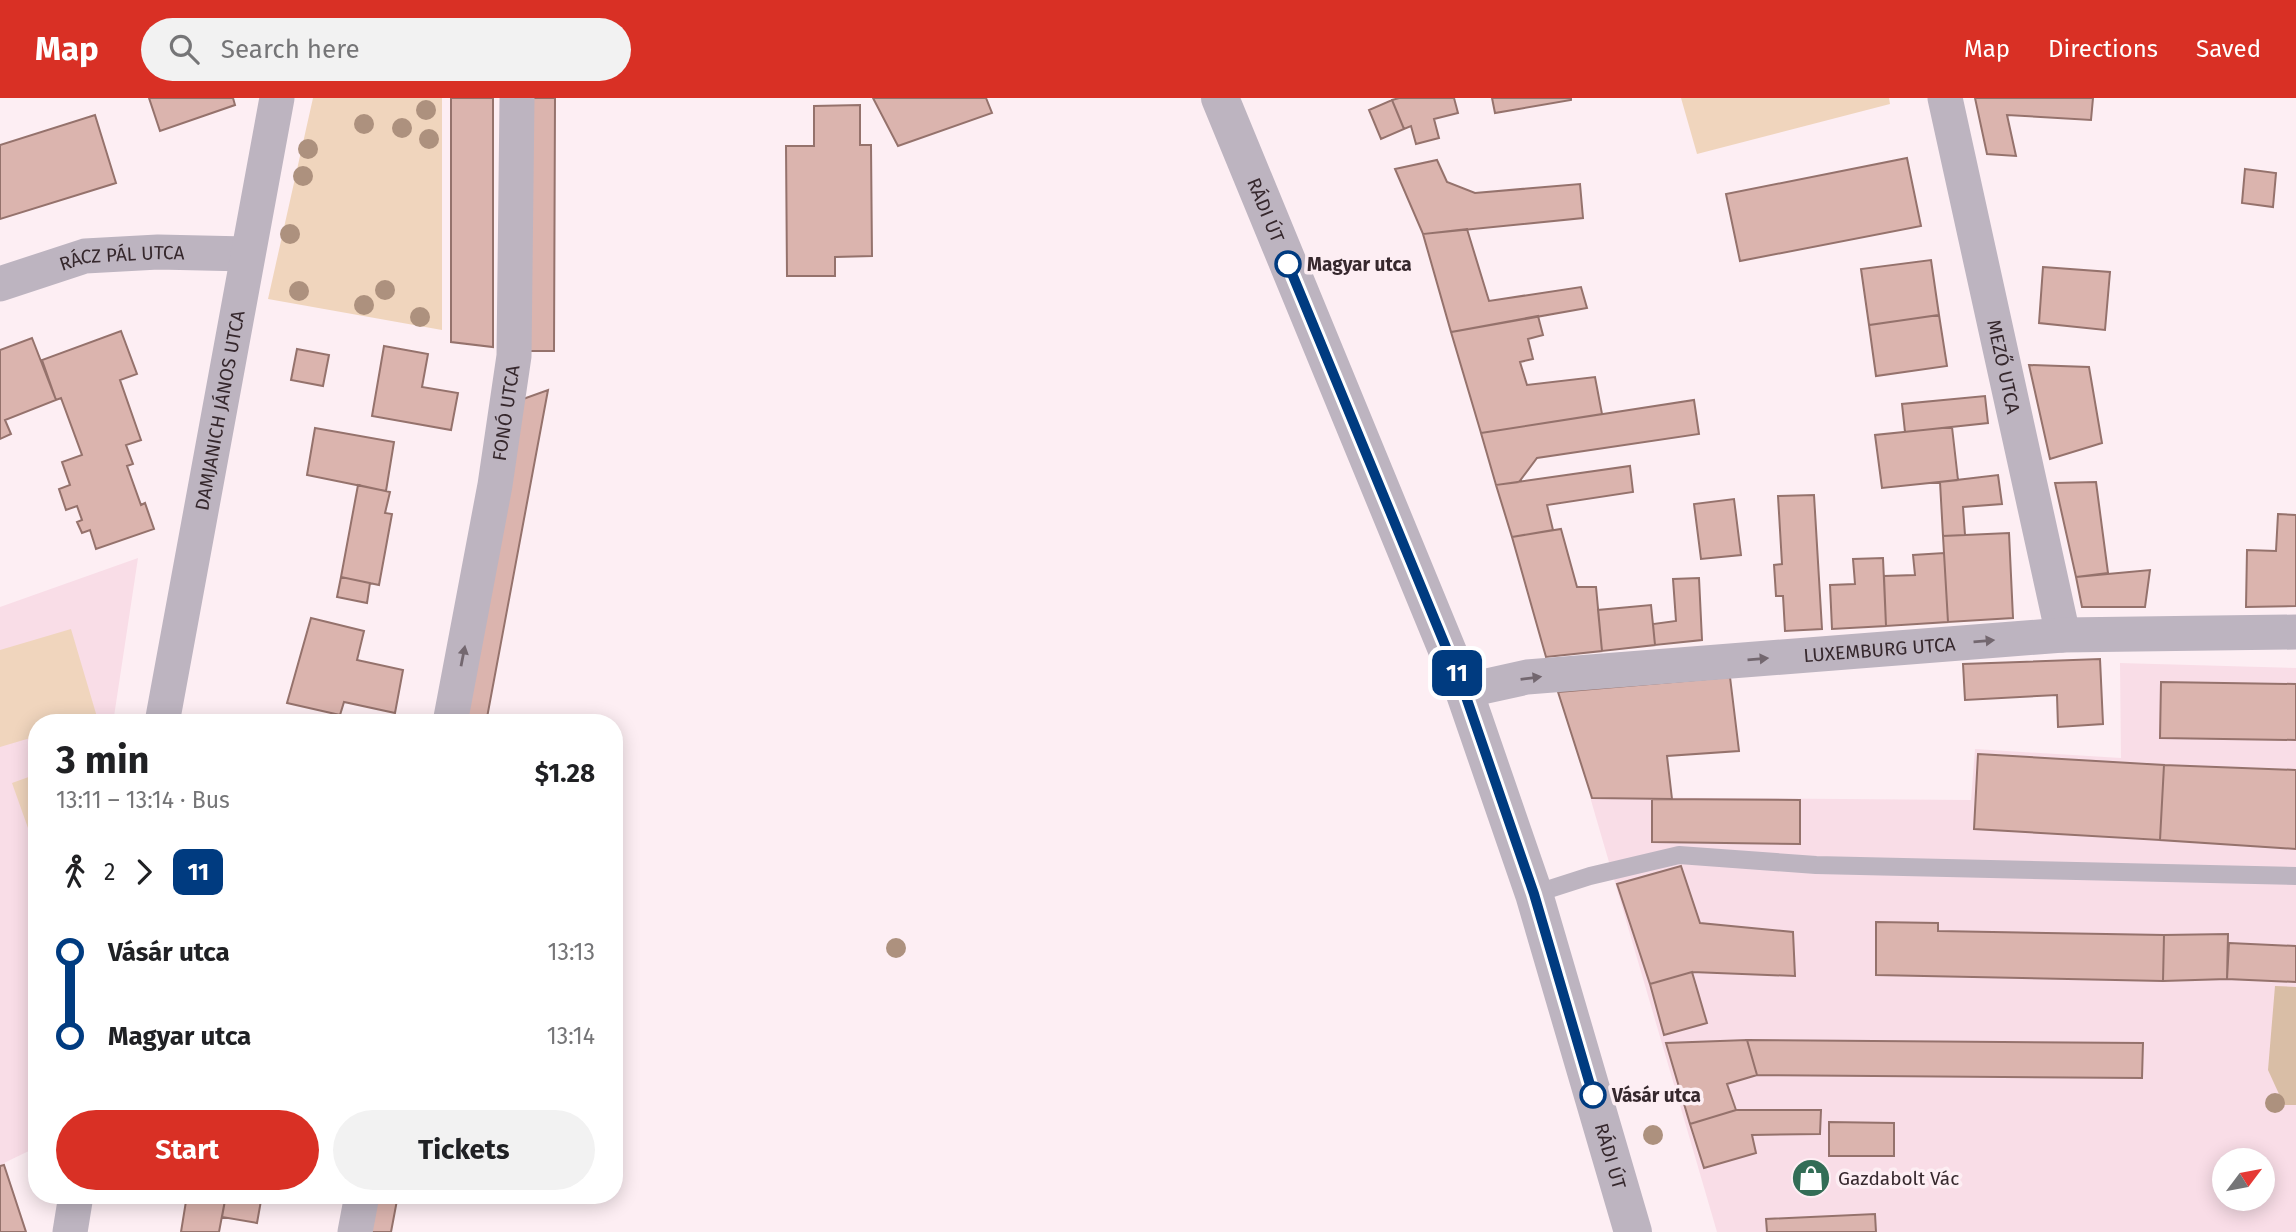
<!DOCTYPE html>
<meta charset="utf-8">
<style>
:root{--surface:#fff;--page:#f2f2f2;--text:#202124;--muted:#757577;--accent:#d93025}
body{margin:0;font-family:"Fira Sans",sans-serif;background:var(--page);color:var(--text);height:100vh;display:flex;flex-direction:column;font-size:26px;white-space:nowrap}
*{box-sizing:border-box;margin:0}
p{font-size:23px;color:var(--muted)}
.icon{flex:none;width:38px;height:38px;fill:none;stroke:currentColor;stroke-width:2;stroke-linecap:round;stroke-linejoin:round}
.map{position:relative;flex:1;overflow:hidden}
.drawer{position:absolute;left:28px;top:616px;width:595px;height:490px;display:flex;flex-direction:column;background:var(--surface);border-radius:28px;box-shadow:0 4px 18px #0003}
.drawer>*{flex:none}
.badge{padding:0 14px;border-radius:10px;font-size:24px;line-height:46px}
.needle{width:46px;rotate:58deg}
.buttons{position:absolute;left:2212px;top:1050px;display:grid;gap:14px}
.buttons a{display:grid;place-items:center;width:63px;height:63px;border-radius:50%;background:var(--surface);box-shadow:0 4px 18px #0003;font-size:35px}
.map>.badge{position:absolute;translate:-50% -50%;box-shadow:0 0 0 4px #fff}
.legs{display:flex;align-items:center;gap:10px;height:77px;padding:0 28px;font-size:23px}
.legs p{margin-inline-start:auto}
.headline{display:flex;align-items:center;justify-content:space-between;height:119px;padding:0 28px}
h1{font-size:38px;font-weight:700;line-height:52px}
.cta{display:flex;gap:14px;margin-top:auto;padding:14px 28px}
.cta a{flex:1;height:80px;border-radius:42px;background:var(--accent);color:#fff;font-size:28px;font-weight:700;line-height:80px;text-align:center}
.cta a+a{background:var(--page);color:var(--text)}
ul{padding:0 28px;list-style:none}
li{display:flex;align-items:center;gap:24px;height:84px;font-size:26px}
li i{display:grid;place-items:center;width:10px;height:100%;margin:0 9px;background:currentColor}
li i::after{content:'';width:18px;height:18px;margin:-9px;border:5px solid;border-radius:50%;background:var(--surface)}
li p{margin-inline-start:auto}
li:first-child i{background:linear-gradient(#0000 50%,currentColor 0)}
li:last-child i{background:linear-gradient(currentColor 50%,#0000 0)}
header{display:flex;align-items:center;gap:42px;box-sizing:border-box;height:98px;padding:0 35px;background:var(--accent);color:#fff}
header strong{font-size:33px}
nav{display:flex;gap:38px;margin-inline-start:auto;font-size:24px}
.search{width:490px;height:63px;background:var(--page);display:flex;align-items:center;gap:18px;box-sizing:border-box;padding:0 24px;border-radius:38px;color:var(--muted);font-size:26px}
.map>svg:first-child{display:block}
</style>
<header>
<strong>Map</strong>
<div class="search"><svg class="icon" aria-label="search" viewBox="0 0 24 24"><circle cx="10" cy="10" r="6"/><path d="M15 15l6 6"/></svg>Search here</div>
<nav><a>Map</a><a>Directions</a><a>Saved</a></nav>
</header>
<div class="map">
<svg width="2296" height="1134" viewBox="0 0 2296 1134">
<rect width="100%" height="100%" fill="#fdeef3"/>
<!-- built -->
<path fill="#f9dde7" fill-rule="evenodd" d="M138 460 113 625H37V1049L4 1065 27 1134H0V509Z
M2120 565 2296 570V1134H1717L1590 699 1971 702 1975 651 2121 660ZM2224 1062H2263V1101H2224Z"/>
<!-- green -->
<path fill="#f0d5bd" d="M313 0H442V232L268 201Z
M1681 0H1889L1890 6 1697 56Z
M71 531 97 619 80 625H37V638L0 649V552Z
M37 676V727L28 730 12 685Z"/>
<!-- forest -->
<path fill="#d9bea6" d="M2275 888 2296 889V1007H2284L2268 972Z"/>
<!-- building -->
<path fill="#dbb4ae" stroke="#95726c" stroke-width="2" d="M149 0H233L235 7 160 33Z
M451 0H493V249L451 244Z
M527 0H555L554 253H524Z
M873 0H986L992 15 898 48Z
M1399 0H1454L1458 15 1434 21 1439 40 1416 46 1411 28 1404 31 1392 2Z
M1492 0H1571V2L1495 15Z
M1975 0H2093L2091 22 2007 17 2016 58 1987 56Z
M1392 2 1404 31 1381 41 1369 12Z
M860 7V47H871L872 158 835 159V178H787L786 48H814V8Z
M95 17 116 85 0 121V47Z
M1907 60 1921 128 1740 163 1726 96Z
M1437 62 1447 84 1475 95 1580 86 1583 120 1423 136 1395 71Z
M2245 71 2276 75 2273 109 2242 105Z
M1467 131 1489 203 1581 189 1587 210 1451 234 1423 136Z
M1931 162 1939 217 1869 227 1861 171Z
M2043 169 2110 174 2105 232 2039 225Z
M1939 217 1947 268 1876 278 1869 227Z
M1538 218 1543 237 1528 241 1533 261 1520 264 1527 287 1595 279 1602 316 1481 335 1451 234Z
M121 233 137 276 120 282 141 342 126 347 133 366 127 368 141 407 145 405 154 431 96 451 90 432 82 435 77 424 82 422 77 408 66 412 59 391 70 387 62 364 82 357 61 300 56 302 42 262Z
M32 240 56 302 5 322 11 336 0 341V252Z
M384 248 428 256 422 289 458 295 451 332 372 318Z
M297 251 329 257 323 288 291 282Z
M2029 267 2089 269 2102 345 2050 361Z
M548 292 486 625H463L523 301Z
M1985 298 1988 325 1905 334 1902 306Z
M1694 302 1699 336 1537 360 1519 384 1496 387 1481 335Z
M1952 329 1958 382 1882 390 1875 337Z
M315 330 394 344 386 393 307 377Z
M1630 368 1633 394 1547 407 1553 432 1512 439 1496 387Z
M1998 377 2002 406 1963 409 1965 437 1943 438 1940 384Z
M2096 384 2108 475 2076 479 2055 385Z
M358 387 390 394 385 415 392 416 379 487 341 479Z
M1814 397 1822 531 1785 533 1783 498H1776L1774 467 1782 466 1778 398Z
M1734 401 1741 457 1701 461 1694 406Z
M2278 416 2296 417V508L2246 509 2247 452 2276 453Z
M1561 431 1577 489H1596L1602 553 1546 559 1512 439Z
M2009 435 2013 520 1948 524 1943 438Z
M1944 455 1948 524 1886 528 1884 478 1915 477 1913 457Z
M1883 460 1886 528 1832 531 1830 487 1855 486 1853 461Z
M2150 472 2145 509H2082L2076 479Z
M341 479 370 485 367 505 337 499Z
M1699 480 1702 542 1655 547 1653 526 1676 523 1673 481Z
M1651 507 1655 547 1602 553 1598 512Z
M311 520 364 533 357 562 403 572 395 615 344 604 340 617 287 605Z
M2100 561 2103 626 2058 629 2057 597 1965 602 1963 566Z
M1730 579 1739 653 1667 658 1672 701 1592 700 1558 594Z
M2161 584 2296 586V642L2160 640Z
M1978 656 2164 667 2160 742 1974 731Z
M2164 667 2296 672V751L2160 742Z
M1652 701 1800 702V746L1652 744Z
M1681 768 1700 825 1793 834 1795 878 1692 874 1650 886 1617 786Z
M1876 824 1938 825V833L2164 837 2163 883 1876 877Z
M2228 836 2227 881 2163 883 2164 837Z
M2229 845 2296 848V884L2227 881Z
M1692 874 1707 925 1664 937 1650 886Z
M1747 942 2143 945 2142 980 1757 977Z
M1747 942 1757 977 1727 986 1736 1012 1690 1026 1666 945Z
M1736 1012H1821L1820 1036 1752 1037 1756 1055 1704 1070 1690 1026Z
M1829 1024 1894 1025V1058H1829Z
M4 1067 26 1134H0V1068Z
M187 1097H226L219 1134H181Z
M226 1097H262L257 1125 222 1119Z
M374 1097H398L391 1134H368Z
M1875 1116 1876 1134H1767L1766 1121Z"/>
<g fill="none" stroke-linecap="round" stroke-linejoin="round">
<!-- service -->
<path stroke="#bdb4c0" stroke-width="18" d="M1534 796 1590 778 1679 757 1816 767 2296 778"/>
<!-- minor -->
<g stroke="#bdb4c0" stroke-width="35">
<path id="s1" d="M1945 0 2063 537"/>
<path id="s2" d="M0 186 85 158 158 154 247 156"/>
<path id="s3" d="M1464 593 1527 579 2063 537 2296 534"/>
<path id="s4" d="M162 625 277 0"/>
<path id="s5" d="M450 625 495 387 514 258 517 0"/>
<path d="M70 1134 76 1097"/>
<path d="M355 1134 362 1097"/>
</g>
<!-- tertiary -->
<path stroke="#bdb4c0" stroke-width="38" id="s6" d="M1220 0 1464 593 1534 796 1633 1134"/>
</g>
<!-- trees -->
<g fill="#ad917e">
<circle cx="426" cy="12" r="10"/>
<circle cx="364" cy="26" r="10"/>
<circle cx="402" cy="30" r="10"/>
<circle cx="429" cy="41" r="10"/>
<circle cx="308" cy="51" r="10"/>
<circle cx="303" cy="78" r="10"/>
<circle cx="290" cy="136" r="10"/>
<circle cx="385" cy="192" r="10"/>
<circle cx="299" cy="193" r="10"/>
<circle cx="364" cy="207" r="10"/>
<circle cx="420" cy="219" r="10"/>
<circle cx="896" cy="850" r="10"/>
<circle cx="2275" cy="1005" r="10"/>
<circle cx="1653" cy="1037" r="10"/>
</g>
<!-- one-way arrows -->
<defs><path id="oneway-solid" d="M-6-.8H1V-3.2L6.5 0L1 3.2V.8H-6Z" transform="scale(1.75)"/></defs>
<g fill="#73676f">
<use href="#oneway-solid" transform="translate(1984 543) rotate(-5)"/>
<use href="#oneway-solid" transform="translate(463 558) rotate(-79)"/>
<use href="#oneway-solid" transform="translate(1758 561) rotate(-5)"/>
<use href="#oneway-solid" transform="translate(1531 580) rotate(-7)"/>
</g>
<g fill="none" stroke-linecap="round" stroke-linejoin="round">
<!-- line-1 casing -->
<g stroke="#fff" stroke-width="16">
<path id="line-1" d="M1288 166 1464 593 1534 796 1593 997"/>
</g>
<!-- line-1 -->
<use href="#line-1" stroke="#003b80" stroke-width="10"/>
</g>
<!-- icons -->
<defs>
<g id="shop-disc" transform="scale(2.0125)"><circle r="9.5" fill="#336d56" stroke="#fdeef3"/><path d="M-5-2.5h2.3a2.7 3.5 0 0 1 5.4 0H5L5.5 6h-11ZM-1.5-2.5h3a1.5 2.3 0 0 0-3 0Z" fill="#fff"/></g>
</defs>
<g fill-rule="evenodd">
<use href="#shop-disc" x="1811" y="1080"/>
</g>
<!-- markers -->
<g fill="#fff" stroke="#003b80" stroke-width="3.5">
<circle cx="1288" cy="166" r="12"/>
<circle cx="1593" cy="997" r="12"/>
</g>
<g text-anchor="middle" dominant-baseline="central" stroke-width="7" stroke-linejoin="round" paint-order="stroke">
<!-- street labels -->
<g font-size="19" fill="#36282d" stroke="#fdeef3">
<text stroke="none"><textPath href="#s6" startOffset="121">RÁDI ÚT</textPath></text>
<text stroke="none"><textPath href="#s2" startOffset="126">RÁCZ PÁL UTCA</textPath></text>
<text stroke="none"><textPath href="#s1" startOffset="275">MEZŐ UTCA</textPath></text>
<text stroke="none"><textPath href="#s4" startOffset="318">DAMJANICH JÁNOS UTCA</textPath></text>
<text stroke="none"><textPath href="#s5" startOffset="315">FONÓ UTCA</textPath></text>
<text stroke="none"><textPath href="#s3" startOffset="418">LUXEMBURG UTCA</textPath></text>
<text stroke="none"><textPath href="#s6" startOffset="1129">RÁDI ÚT</textPath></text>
</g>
<!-- stop labels -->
<g font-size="19" font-weight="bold" fill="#36282d" stroke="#fdeef3" text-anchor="start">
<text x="1307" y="166">Magyar utca</text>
<text x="1612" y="997">Vásár utca</text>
</g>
<!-- poi labels -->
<g font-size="19" fill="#36282d" stroke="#fdeef3" text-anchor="start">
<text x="1838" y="1080">Gazdabolt Vác</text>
</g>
</g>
</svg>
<div class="buttons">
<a><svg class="needle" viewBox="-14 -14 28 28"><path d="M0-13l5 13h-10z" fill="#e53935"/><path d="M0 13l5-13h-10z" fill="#757577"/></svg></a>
</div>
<b class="badge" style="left:1457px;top:575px;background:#003b80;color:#fff">11</b>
<section class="drawer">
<div class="headline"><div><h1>3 min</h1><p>13:11 – 13:14 · Bus</p></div><b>$1.28</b></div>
<div class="legs"><svg class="icon" aria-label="walk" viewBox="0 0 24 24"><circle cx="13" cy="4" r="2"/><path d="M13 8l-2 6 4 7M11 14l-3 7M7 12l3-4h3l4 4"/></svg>2<svg class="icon" aria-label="forward" viewBox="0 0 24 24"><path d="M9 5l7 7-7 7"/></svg><b class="badge" style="background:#003b80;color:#fff">11</b></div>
<ul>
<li><i style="color:#003b80"></i><b>Vásár utca</b><p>13:13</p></li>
<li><i style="color:#003b80"></i><b>Magyar utca</b><p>13:14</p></li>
</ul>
<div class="cta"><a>Start</a><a>Tickets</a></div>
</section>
</div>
